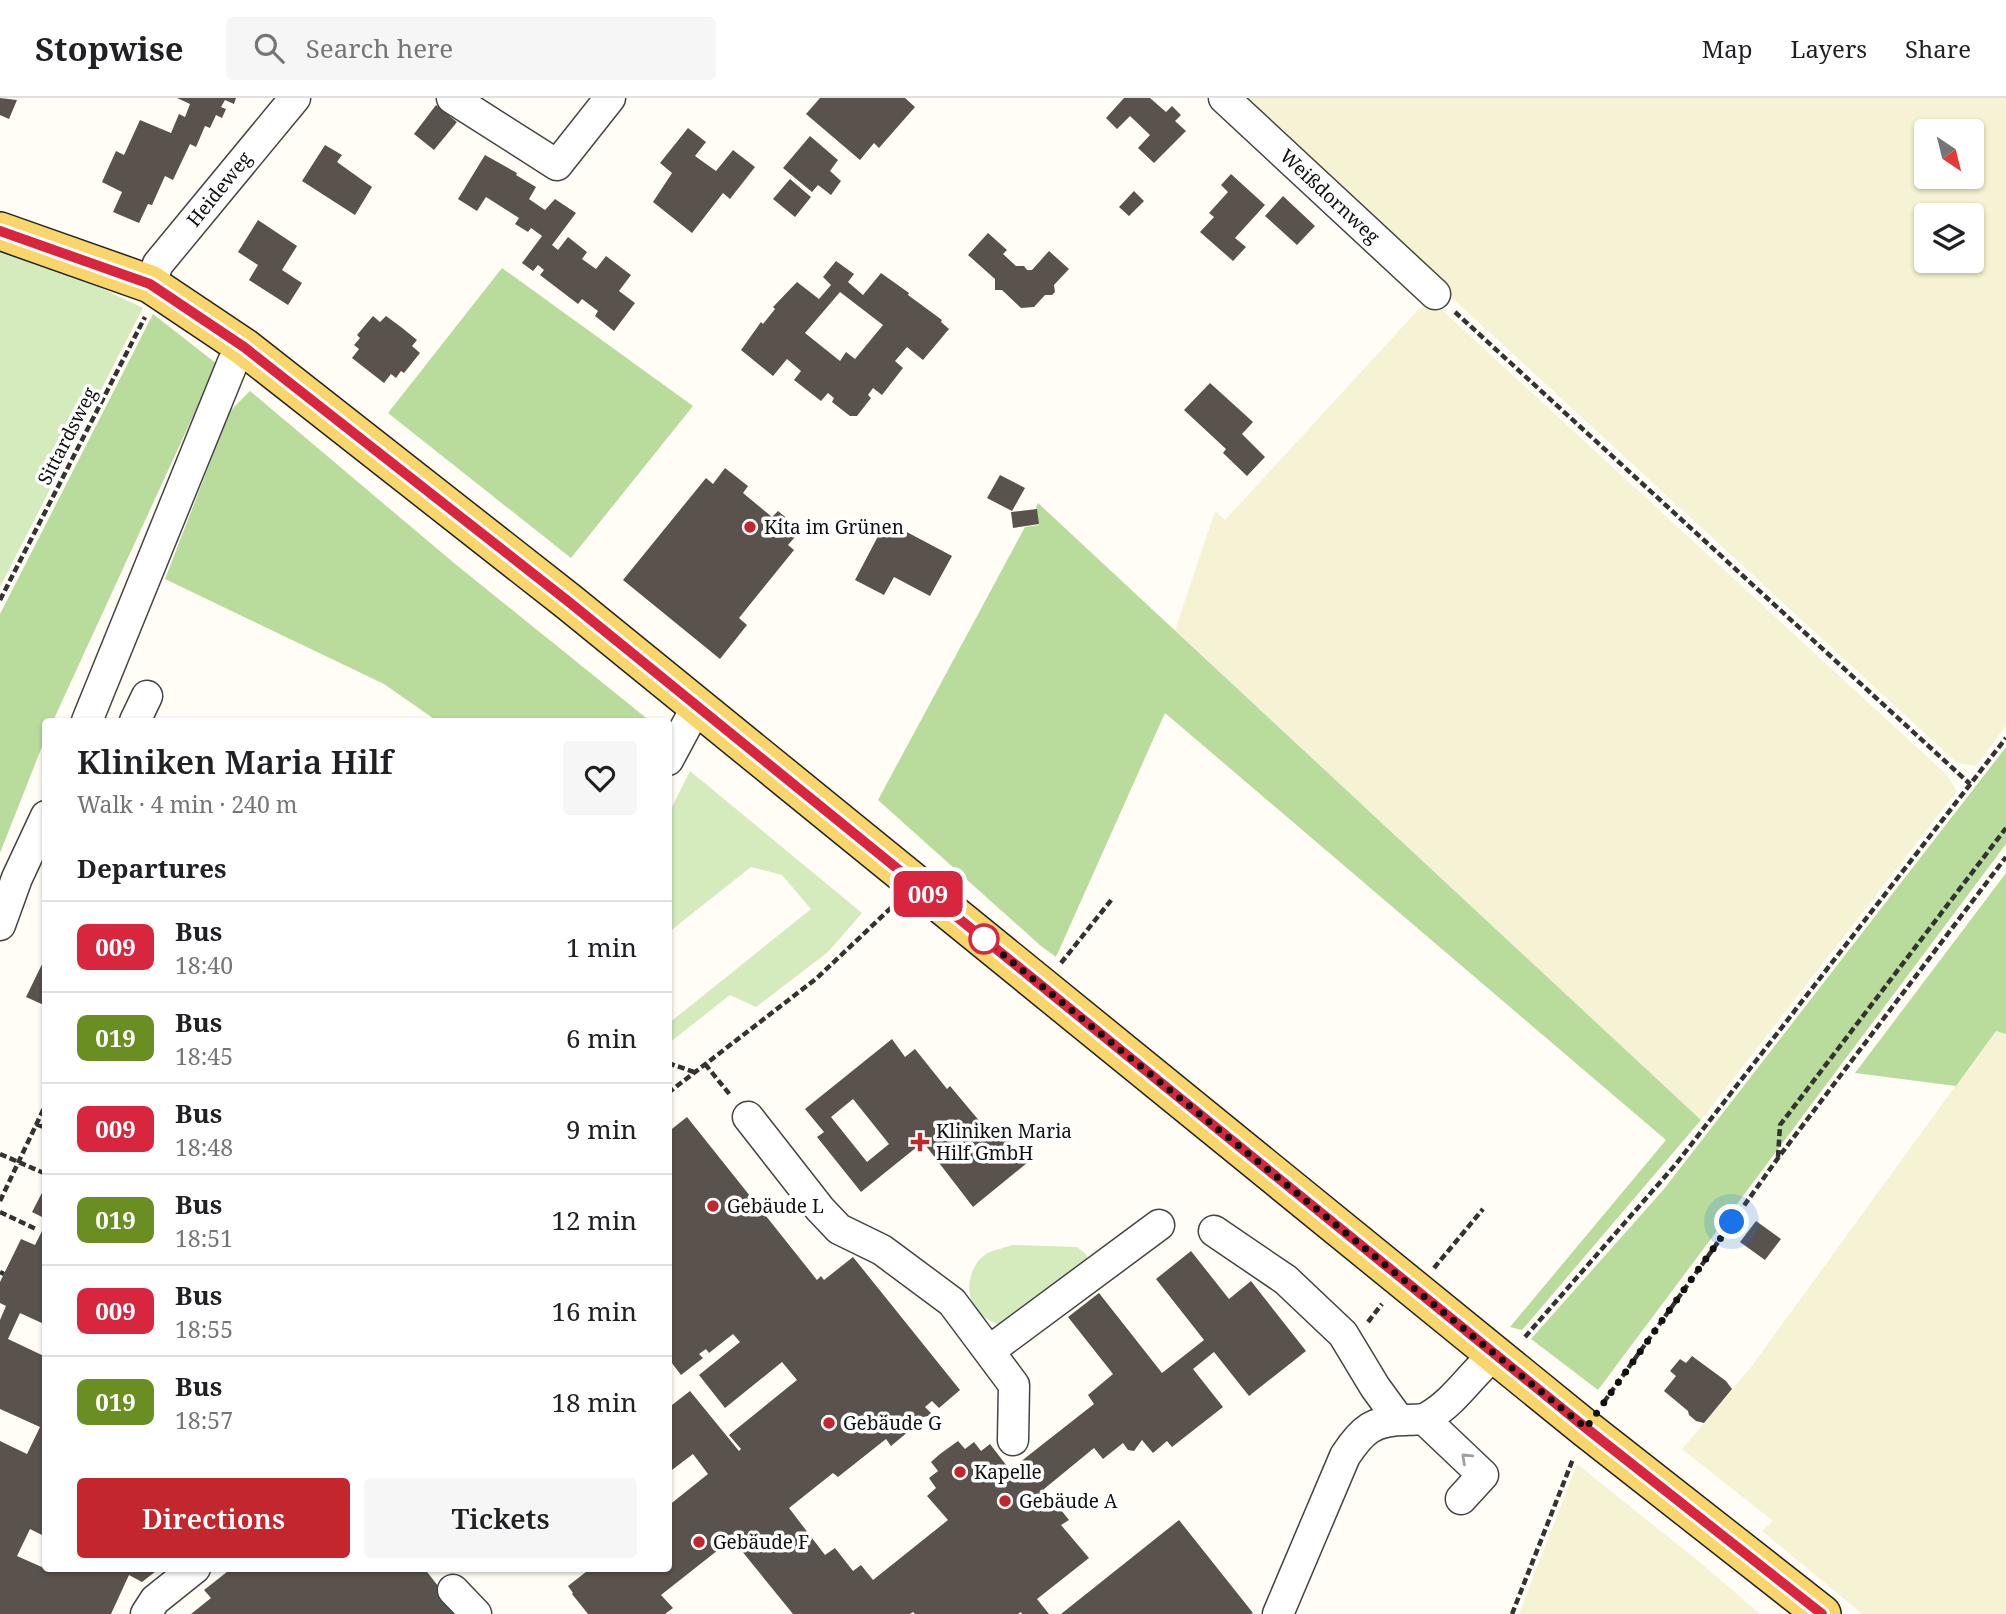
<!DOCTYPE html>
<meta charset="utf-8">
<style>
:root{--surface:#fff;--page:#f6f6f6;--text:#202124;--muted:#757577;--line:#e0e0e0;--accent:#c4262e}
body{margin:0;font-family:"Noto Serif",serif;background:var(--page);color:var(--text);height:100vh;display:flex;flex-direction:column;font-size:26px;white-space:nowrap}
*{box-sizing:border-box;margin:0}
p{font-size:23px;color:var(--muted)}
.icon{flex:none;width:38px;height:38px;fill:none;stroke:currentColor;stroke-width:2;stroke-linecap:round;stroke-linejoin:round}
.map{position:relative;flex:1;overflow:hidden}
.side{position:absolute;left:42px;top:620px;width:630px;height:854px;display:flex;flex-direction:column;background:var(--surface);border-radius:7px;box-shadow:0 2px 5px #0004}
.side>*{flex:none}
.badge{padding:0 14px;border-radius:10px;font-size:24px;line-height:46px}
.needle{width:46px;rotate:145deg}
.controls{position:absolute;left:1914px;top:21px;display:grid;gap:14px}
.controls a{display:grid;place-items:center;width:70px;height:70px;border-radius:7px;background:var(--surface);box-shadow:0 2px 5px #0004;font-size:35px}
.you{position:absolute;width:35px;height:35px;margin:-18px;border:5px solid #fff;border-radius:50%;background:#1a73e8;box-shadow:0 0 0 10px #1a73e833}
.map>.badge{position:absolute;translate:-50% -50%;box-shadow:0 0 0 4px #fff}
h2{padding:0 35px;font-size:26px;line-height:63px}
.round{display:grid;place-items:center;flex:none;width:74px;height:74px;border-radius:7px;background:var(--page)}
.summary{display:flex;align-items:center;justify-content:space-between;height:119px;padding:0 35px}
h1{font-size:33px;font-weight:600;line-height:52px}
.action{display:flex;gap:14px;margin-top:auto;padding:14px 35px}
.action a{flex:1;height:80px;border-radius:7px;background:var(--accent);color:#fff;font-size:28px;font-weight:600;line-height:80px;text-align:center}
.action a+a{background:var(--page);color:var(--text)}
ul{padding:0;list-style:none}
li{display:flex;align-items:center;gap:21px;height:91px;padding:0 35px;border-top:2px solid var(--line)}
li div{flex:1}
li b{display:block;font-size:26px}
li em{font-style:normal}
li .badge{min-width:77px;font-weight:700;text-align:center}
header{display:flex;align-items:center;gap:42px;box-sizing:border-box;height:98px;padding:0 35px;background:var(--surface);border-bottom:2px solid var(--line)}
header strong{font-size:33px}
nav{display:flex;gap:38px;margin-inline-start:auto;font-size:24px}
.search{width:490px;height:63px;background:var(--page);display:flex;align-items:center;gap:18px;box-sizing:border-box;padding:0 24px;border-radius:7px;color:var(--muted);font-size:26px}
.map>svg:first-child{display:block}
</style>
<header>
<strong>Stopwise</strong>
<div class="search"><svg class="icon" aria-label="search" viewBox="0 0 24 24"><circle cx="10" cy="10" r="6"/><path d="M15 15l6 6"/></svg>Search here</div>
<nav><a>Map</a><a>Layers</a><a>Share</a></nav>
</header>
<div class="map">
<svg width="2006" height="1516" viewBox="0 0 2006 1516">
<rect width="100%" height="100%" fill="#fffdf5"/>
<!-- farmland -->
<path fill="#f6f3d4" fill-rule="evenodd" d="M1235 0H2006V628L1976 668 1957 665ZM1927 33H1972V79H1927ZM1927 117H1972V163H1927Z
M1429 200 1947 677 1957 693 1701 1022 1175 532 1215 413 1225 422Z
M1996 932 2006 936V1516H1862L1762 1433 1773 1423 1682 1351 1751 1269Z
M1577 1366 1702 1466 1760 1516H1519Z"/>
<!-- green -->
<path fill="#d5ebbd" d="M0 155 70 175 143 210 0 489Z
M690 673 862 815 828 854 756 909 730 897 669 945V925L811 811 782 777 751 769 669 834V715Z
M1012 1147 1077 1149 1086 1156 1089 1165 1009 1230C1000 1227 991 1224 984 1219 963 1204 965 1171 986 1156 993 1152 1004 1150 1012 1147Z"/>
<!-- forest -->
<path fill="#b9dc9c" d="M502 170 693 308 571 460 388 315Z
M153 216 217 266 53 623H46L45 641 0 755V516Z
M250 293 454 465 650 623H437L384 586 165 481 230 313Z
M1038 405 1701 1022 1522 1232 1510 1229 1666 1042 1165 615 1056 859 1041 848 878 702 1025 429 1039 427 1036 409Z
M2006 649V746L1598 1292 1531 1241 1664 1091Z
M2006 775V936L1996 933 1956 988 1855 975Z"/>
<!-- building -->
<path fill="#5a524d" fill-rule="evenodd" d="M0 0 17 2 9 21 0 17Z
M177 0H236L234 6 225 2 221 9 226 11 222 20 216 17 210 30 205 28 196 49 190 46 173 82 165 78 152 107 148 106 139 125 113 114 122 94 102 84 116 53 124 57 140 22 171 35 179 16 185 19 190 6Z
M820 0H905L915 9 879 50 874 45 860 62 806 16Z
M1124 0H1150L1166 14 1172 8 1181 17 1175 23 1186 33 1154 65 1138 50 1150 37 1130 18 1117 31 1106 20Z
M436 7 457 24 434 52 414 36Z
M688 30 706 44 695 58 716 73 733 52 755 69 730 101 723 95 692 135 653 104 672 75 660 65Z
M810 38 838 62 830 73 841 83 831 97 818 87 812 94 783 70Z
M325 47 342 57 337 64 372 89 355 117 302 83Z
M485 57 517 75 516 77 536 89 529 101 545 112 555 101 576 115 552 147 558 152 568 139 587 154 582 161 596 171 606 158 631 177 619 193 635 205 614 233 595 218 598 213 582 201 578 206 540 177 544 172 538 167 533 173 522 165 542 138 531 130 528 134 515 126 519 120 486 99 477 113 458 101Z
M1231 76 1265 107 1235 140 1246 149 1233 163 1200 134 1214 119 1209 115 1228 94 1221 87Z
M790 81 811 99 795 119 773 101Z
M1134 93 1144 103 1129 118 1119 109Z
M1283 98 1315 128 1297 147 1265 118Z
M258 122 297 148 282 172 302 185 288 207 249 182 258 167 238 154Z
M988 135 1007 152 1003 156 1016 168H1024L1027 172H1032L1049 153 1069 171 1054 187 1055 194 1052 197H1045L1034 209 1021 210 1002 192H995V181L968 157Z
M836 163 854 176 848 184 863 197 881 175 909 195 908 197 942 222 941 224 949 231 923 262 907 249 895 263 903 270 882 297 873 290 868 297 871 300 857 318H850L832 304 834 300 828 295 821 303 794 282 801 273 787 261 773 278 741 252 761 224 763 226 775 211 773 209 797 184 819 201 831 187 823 179ZM840 194 883 227 855 261 846 254 840 263 805 235Z
M373 218 380 224 386 218 401 229 417 242 412 248 420 255 404 275 401 273 396 280 391 276 384 285 352 260 359 251 354 247 360 240 357 237Z
M1210 285 1253 324 1242 336 1265 359 1247 378 1223 355 1226 351 1184 312Z
M725 370 748 388 743 395 772 419 778 413 801 432 788 447 794 452 739 520 747 527 720 561 623 482 706 380 713 386Z
M1000 377 1025 390 1012 413 987 400Z
M1037 411 1039 426 1013 430 1011 414Z
M886 423 952 458 930 498 894 479 884 497 855 482Z
M46 858V908L26 899Z
M892 941 905 959 915 951 947 991 950 988 992 1038 1000 1032 1027 1065 973 1109 923 1044 861 1094 817 1039 824 1034 805 1011ZM853 1001 889 1046 867 1064 831 1019Z
M687 1019 817 1182 821 1178 824 1182 853 1159 960 1292 939 1310 932 1303 925 1309 931 1315 928 1318 913 1321 915 1328 891 1348 886 1341 838 1379 833 1375 789 1410 825 1457 835 1450 853 1473 861 1467 873 1482 948 1422 927 1398 936 1390 929 1380 938 1373 931 1364 940 1356 958 1343 965 1351 974 1344 981 1353 990 1346 1010 1372 1094 1306 1088 1297 1113 1276 1068 1219 1099 1195 1162 1275 1204 1242 1156 1181 1191 1153 1229 1201 1251 1183 1306 1253 1249 1298 1214 1254 1193 1271 1223 1309 1172 1349 1167 1343 1153 1355 1142 1342 1134 1353 1128 1352 1123 1345 1103 1361 1094 1350 1044 1391 1069 1422 1061 1427 1089 1460 1037 1501 1049 1516H1022L1021 1514 1018 1516H915L913 1514 910 1516H793L732 1441 661 1497 673 1510 665 1516H588L572 1496 573 1495 568 1488 591 1470H668V1408L708 1376 693 1356 668 1375V1302L672 1307 690 1293 739 1353 741 1351 729 1337 797 1282 782 1264 725 1310 699 1277 740 1244 733 1236 709 1255 706 1251 699 1256 703 1260 681 1277 668 1260V1034Z
M46 1087V1121L32 1114Z
M1756 1123 1781 1141 1765 1162 1740 1144Z
M46 1125V1227L20 1215 8 1241 46 1259V1439L30 1431 17 1458 44 1470H160L142 1484 129 1477 111 1516H0V1343L27 1356 40 1329 0 1311V1222L6 1208 0 1205V1184L21 1141 35 1147Z
M1692 1258 1726 1283 1732 1291 1704 1325 1696 1323 1689 1317 1688 1313 1664 1293 1676 1278 1670 1273 1680 1261 1686 1265Z
M1179 1422 1253 1515 1251 1516H1061Z
M232 1470H424L460 1516H191L211 1500 204 1492Z"/>
<g fill="none" stroke-linecap="round" stroke-linejoin="round">
<!-- minor casing -->
<g stroke="#444" stroke-width="33">
<path id="minor" d="M452 0 557 67 610 0
M1224 0 1435 196
M150 186 158 166 295 0
M87 623 233 264 244 249
M135 623 147 598
M668 662 697 608
M0 827 17 780 46 718
M748 1019 820 1111 839 1131 882 1152 952 1204 1014 1287 1013 1342
M1214 1133 1286 1182 1343 1236 1375 1289 1399 1322
M989 1253 1159 1127
M1424 1321 1483 1377 1461 1401
M453 1492 476 1516
M146 1516 155 1502 195 1470
M1278 1516 1345 1358C1362 1332 1373 1322 1406 1322 1413 1321 1421 1323 1428 1319 1455 1304 1471 1276 1495 1256"/>
</g>
<!-- major casing -->
<g stroke="#222" stroke-width="40">
<path id="major" d="M0 133 150 186 244 249 569 504 1585 1330 1822 1516"/>
</g>
<!-- path -->
<path stroke="#333" stroke-width="4.5" stroke-dasharray="7 3.5" stroke-linecap="butt" d="M1455 214 1970 686
M0 502 145 219
M1061 865 1112 801
M668 965 694 974
M705 966 731 998
M668 995 817 880 894 807
M36 1026 46 1030
M0 1056 46 1076
M1778 1059 1780 1027 2006 730
M0 1103 46 1006
M0 1114 36 1131
M1434 1170 1483 1111
M0 1174 4 1176
M1368 1224 1382 1206
M1525 1239 1676 1066 2006 640
M1604 1304 1778 1060 2006 759
M1512 1516 1573 1361"/>
<!-- minor -->
<use href="#minor" stroke="#fff" stroke-width="30"/>
<!-- major -->
<use href="#major" stroke="#f9d66b" stroke-width="37"/>
</g>
<!-- one-way arrows -->
<defs><path id="oneway-chevron" d="M-2-3.5L2.5 0L-2 3.5" fill="none" stroke-width="1.6" stroke-linecap="round" stroke-linejoin="round" transform="scale(1.75)"/></defs>
<use stroke="#a0a0a0" href="#oneway-chevron" transform="translate(1466 1360) rotate(-137)"/>
<g fill="none" stroke-linecap="round" stroke-linejoin="round">
<!-- line casing -->
<g stroke="#fff" stroke-width="16">
<path id="line" d="M0 133 150 186 244 249 569 504 1586 1330 1822 1516"/>
</g>
<!-- line -->
<use href="#line" stroke="#d7263d" stroke-width="10"/>
<!-- walk -->
<path stroke="#111" stroke-width="7" stroke-dasharray="0 12.6" d="M984 841 1586 1330 1732 1124"/>
</g>
<!-- markers -->
<g fill="#c4262e" stroke="#fff" stroke-width="2.5">
<circle cx="750" cy="429" r="7"/>
<path d="M916.5 1033.5h7v7h7v7h-7v7h-7v-7h-7v-7h7z"/>
<circle cx="713" cy="1108" r="7"/>
<circle cx="829" cy="1325" r="7"/>
<circle cx="960" cy="1374" r="7"/>
<circle cx="1005" cy="1403" r="7"/>
<circle cx="699" cy="1444" r="7"/>
</g>
<circle fill="#fff" stroke="#d7263d" stroke-width="3.5" cx="984" cy="841" r="14"/>
<g text-anchor="middle" dominant-baseline="central" stroke-width="7" stroke-linejoin="round" paint-order="stroke">
<!-- street labels -->
<g font-size="19" fill="#111" stroke="#fff">
<text transform="translate(219 91) rotate(-51)">Heideweg</text>
<text transform="translate(1330 98) rotate(43)">Weißdornweg</text>
<text transform="translate(67 338) rotate(-63)">Sittardsweg</text>
</g>
<!-- poi labels -->
<g font-size="19" fill="#111" stroke="#fff" text-anchor="start">
<text x="764" y="429">Kita im Grünen</text>
<text x="936" y="1033">Kliniken Maria<tspan x="936" dy="22">Hilf GmbH</tspan></text>
<text x="727" y="1108">Gebäude L</text>
<text x="843" y="1325">Gebäude G</text>
<text x="974" y="1374">Kapelle</text>
<text x="1019" y="1403">Gebäude A</text>
<text x="713" y="1444">Gebäude F</text>
</g>
</g>
</svg>
<div class="controls">
<a><svg class="needle" viewBox="-14 -14 28 28"><path d="M0-13l5 13h-10z" fill="#e53935"/><path d="M0 13l5-13h-10z" fill="#757577"/></svg></a>
<a><svg class="icon" aria-label="layers" viewBox="0 0 24 24"><path d="M12 4l9 5-9 5-9-5zM3 14l9 5 9-5"/></svg></a>
</div>
<div class="you" style="left:1732px;top:1124px"></div>
<b class="badge" style="left:928px;top:796px;background:#d7263d;color:#fff">009</b>
<section class="side">
<div class="summary"><div><h1>Kliniken Maria Hilf</h1><p>Walk · 4 min · 240 m</p></div><a class="round"><svg class="icon" aria-label="heart" viewBox="0 0 24 24"><path d="M12 20l-8-8c-3-5 5-10 8-4 3-6 11-1 8 4z"/></svg></a></div>
<h2>Departures</h2>
<ul>
<li><span class="badge" style="background:#d7263d;color:#fff">009</span><div><b>Bus</b><p>18:40</p></div><em>1 min</em></li>
<li><span class="badge" style="background:#6b8e23;color:#fff">019</span><div><b>Bus</b><p>18:45</p></div><em>6 min</em></li>
<li><span class="badge" style="background:#d7263d;color:#fff">009</span><div><b>Bus</b><p>18:48</p></div><em>9 min</em></li>
<li><span class="badge" style="background:#6b8e23;color:#fff">019</span><div><b>Bus</b><p>18:51</p></div><em>12 min</em></li>
<li><span class="badge" style="background:#d7263d;color:#fff">009</span><div><b>Bus</b><p>18:55</p></div><em>16 min</em></li>
<li><span class="badge" style="background:#6b8e23;color:#fff">019</span><div><b>Bus</b><p>18:57</p></div><em>18 min</em></li>
</ul>
<div class="action"><a>Directions</a><a>Tickets</a></div>
</section>
</div>
